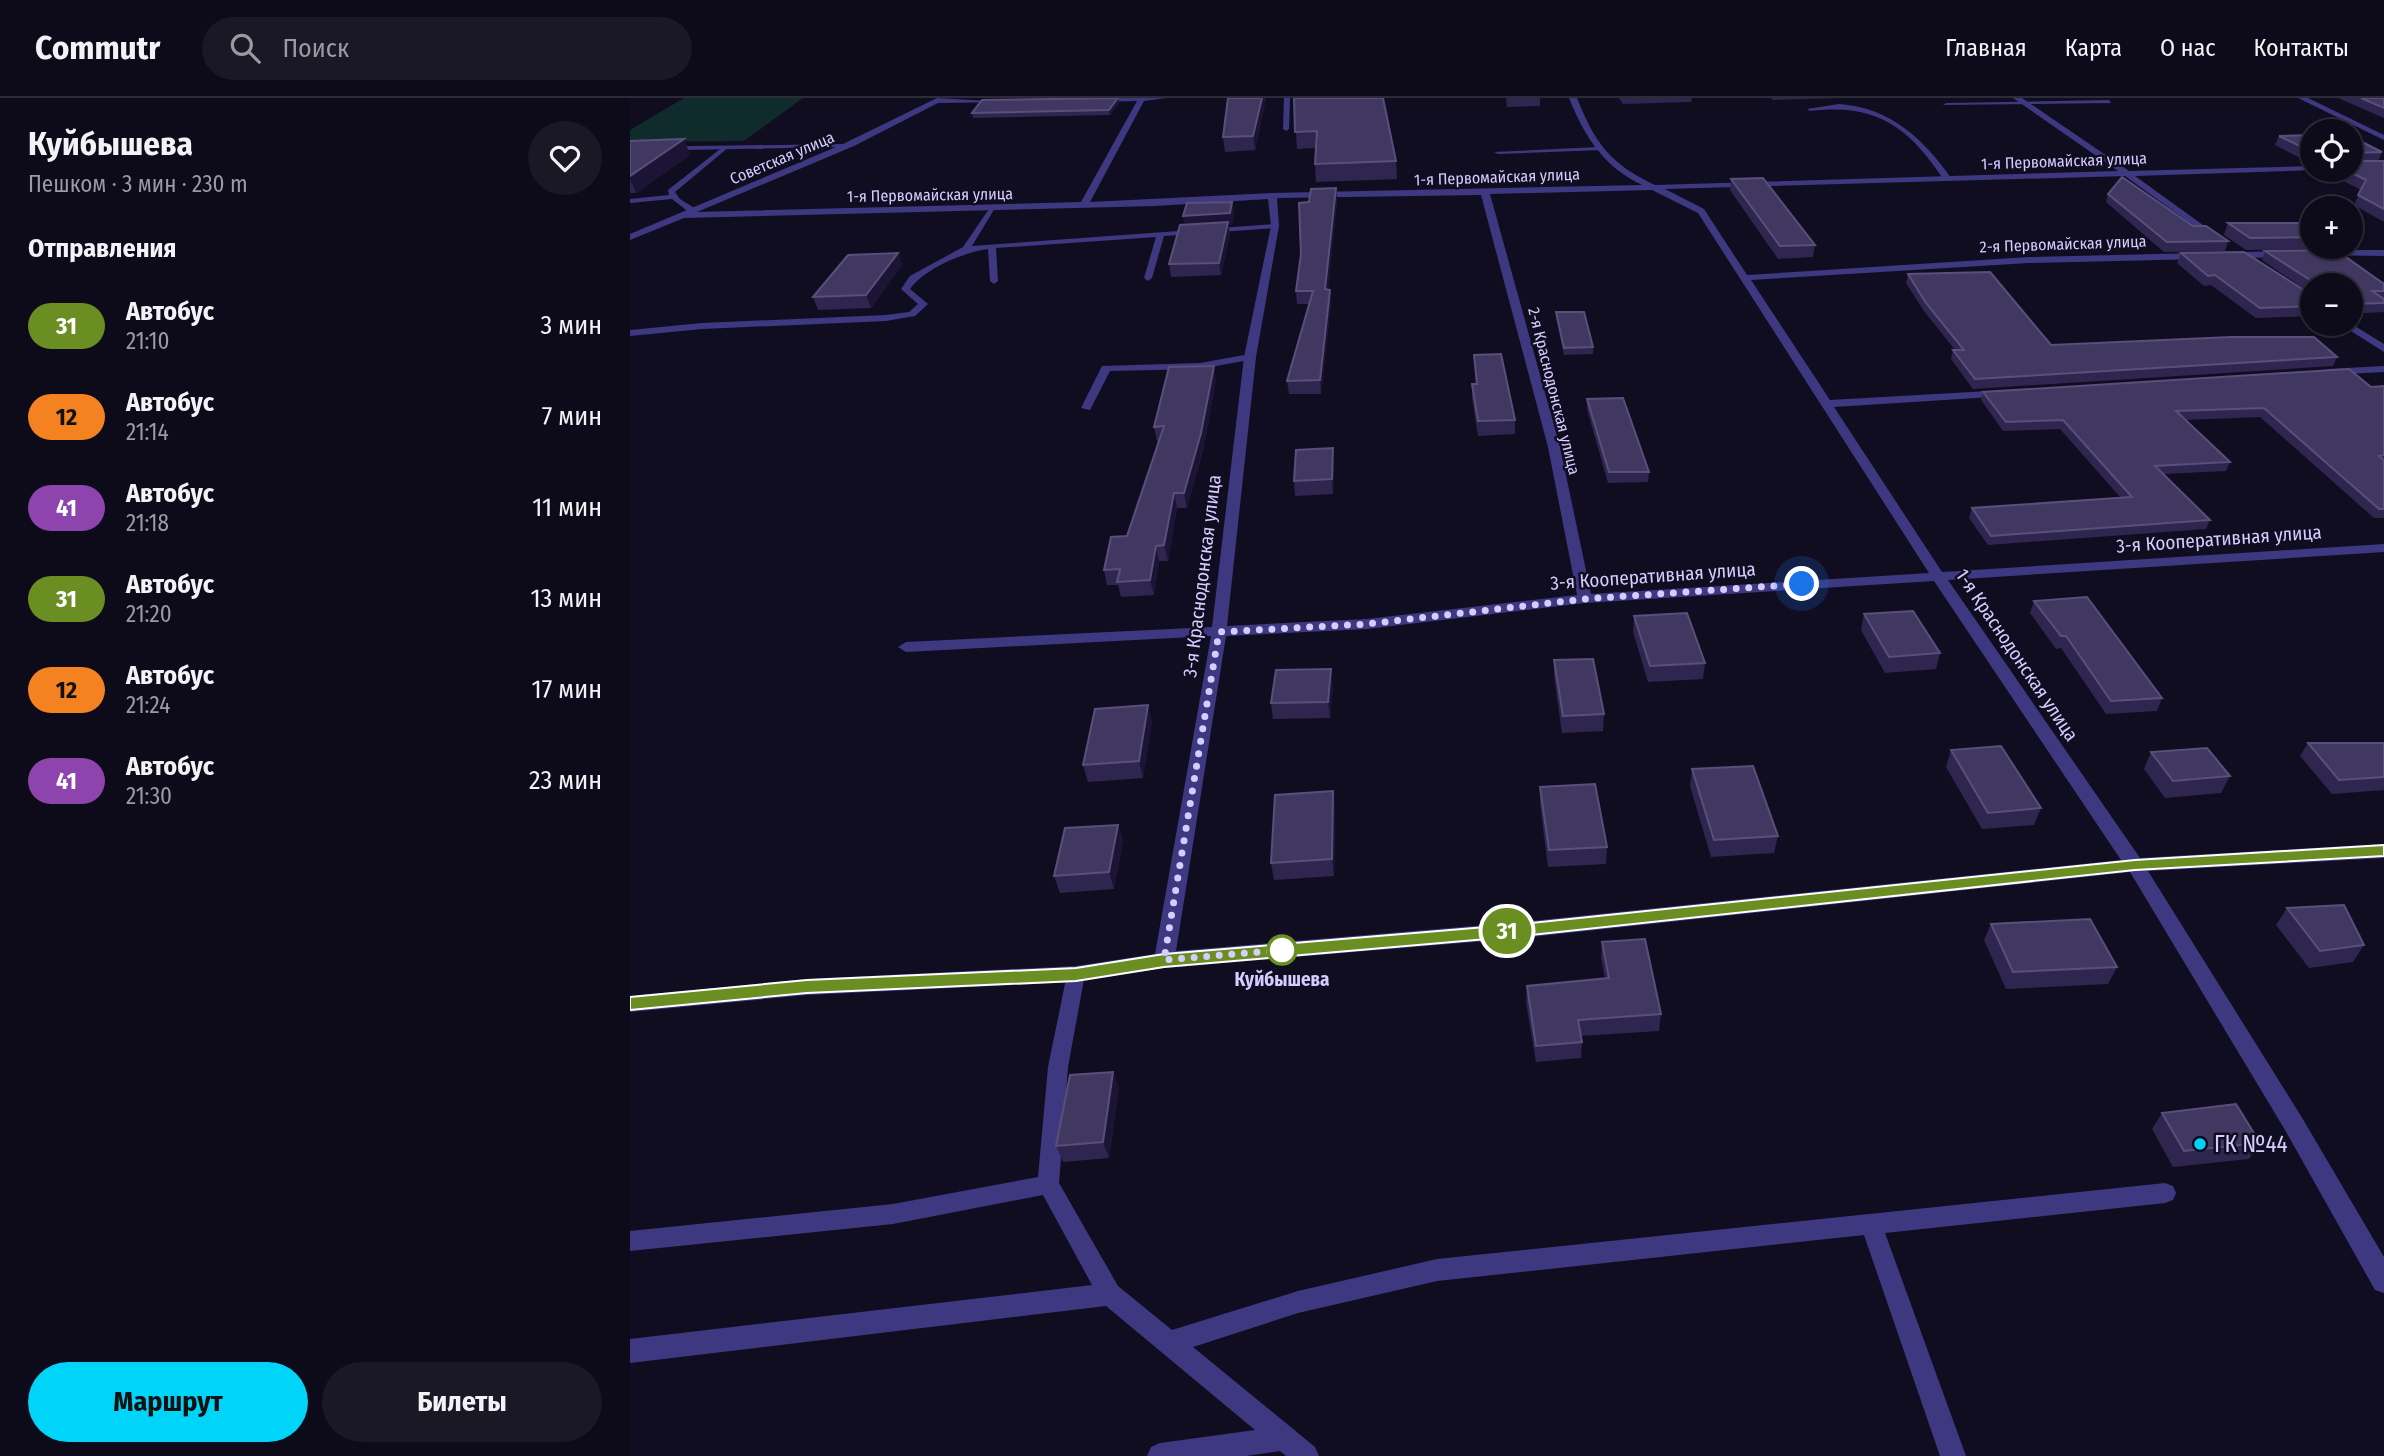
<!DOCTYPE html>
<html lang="ru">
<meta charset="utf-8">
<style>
:root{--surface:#0d0a19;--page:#1b1826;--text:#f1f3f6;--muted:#9a9aa2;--line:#2d2b38;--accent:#00d4f8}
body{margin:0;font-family:"Fira Sans Condensed",sans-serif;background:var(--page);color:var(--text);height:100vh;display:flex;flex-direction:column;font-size:26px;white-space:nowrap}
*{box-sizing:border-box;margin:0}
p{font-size:23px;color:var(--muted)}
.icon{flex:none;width:38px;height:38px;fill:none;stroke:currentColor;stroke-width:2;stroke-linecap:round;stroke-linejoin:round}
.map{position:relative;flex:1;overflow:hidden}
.drawer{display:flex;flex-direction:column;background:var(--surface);width:630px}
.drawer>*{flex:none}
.badge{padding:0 14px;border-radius:23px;font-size:24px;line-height:46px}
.buttons{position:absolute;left:1670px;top:21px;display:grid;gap:14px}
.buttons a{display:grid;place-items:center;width:63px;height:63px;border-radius:50%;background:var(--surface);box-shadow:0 2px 5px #0004,0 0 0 2px var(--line);font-size:35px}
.you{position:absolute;width:35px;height:35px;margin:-18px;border:5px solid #fff;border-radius:50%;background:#1a73e8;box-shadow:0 0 0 10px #1a73e833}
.map>.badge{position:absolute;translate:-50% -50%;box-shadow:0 0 0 4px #fff}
h2{padding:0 28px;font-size:26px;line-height:63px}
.round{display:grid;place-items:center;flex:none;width:74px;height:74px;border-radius:37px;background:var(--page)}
.overview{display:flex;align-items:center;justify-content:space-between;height:119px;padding:0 28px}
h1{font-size:33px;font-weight:700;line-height:52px}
.primary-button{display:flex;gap:14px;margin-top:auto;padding:14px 28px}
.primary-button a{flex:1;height:80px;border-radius:42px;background:var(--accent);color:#111;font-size:28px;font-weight:700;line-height:80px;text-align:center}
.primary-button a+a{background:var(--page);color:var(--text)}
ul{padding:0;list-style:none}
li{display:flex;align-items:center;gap:21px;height:91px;padding:0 28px}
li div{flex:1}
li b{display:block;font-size:26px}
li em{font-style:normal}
li .badge{min-width:77px;font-weight:700;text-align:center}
header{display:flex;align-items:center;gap:42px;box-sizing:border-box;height:98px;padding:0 35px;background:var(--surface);border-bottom:2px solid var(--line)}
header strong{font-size:33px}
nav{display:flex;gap:38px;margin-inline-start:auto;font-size:24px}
.search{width:490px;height:63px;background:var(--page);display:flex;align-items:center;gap:18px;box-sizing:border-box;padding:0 24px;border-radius:38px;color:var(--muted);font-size:26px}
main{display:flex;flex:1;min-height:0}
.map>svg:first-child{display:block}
</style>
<header>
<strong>Commutr</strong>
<div class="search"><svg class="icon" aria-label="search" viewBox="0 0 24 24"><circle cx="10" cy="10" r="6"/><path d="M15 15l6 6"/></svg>Поиск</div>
<nav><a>Главная</a><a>Карта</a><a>О нас</a><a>Контакты</a></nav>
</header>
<main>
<section class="drawer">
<div class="overview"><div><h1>Куйбышева</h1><p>Пешком · 3 мин · 230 m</p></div><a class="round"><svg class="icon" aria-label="heart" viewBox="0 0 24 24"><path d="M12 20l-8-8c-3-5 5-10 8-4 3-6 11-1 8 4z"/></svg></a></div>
<h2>Отправления</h2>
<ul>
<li><span class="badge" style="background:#6b8e23;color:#fff">31</span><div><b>Автобус</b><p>21:10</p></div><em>3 мин</em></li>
<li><span class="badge" style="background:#f58220;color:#111">12</span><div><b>Автобус</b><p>21:14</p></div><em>7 мин</em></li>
<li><span class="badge" style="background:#8e44ad;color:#fff">41</span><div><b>Автобус</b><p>21:18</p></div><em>11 мин</em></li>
<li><span class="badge" style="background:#6b8e23;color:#fff">31</span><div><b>Автобус</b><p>21:20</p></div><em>13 мин</em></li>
<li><span class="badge" style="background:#f58220;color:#111">12</span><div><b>Автобус</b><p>21:24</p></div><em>17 мин</em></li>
<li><span class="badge" style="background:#8e44ad;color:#fff">41</span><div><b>Автобус</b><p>21:30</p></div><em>23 мин</em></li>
</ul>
<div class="primary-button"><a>Маршрут</a><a>Билеты</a></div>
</section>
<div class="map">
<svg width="1754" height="1358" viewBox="0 0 1754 1358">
<rect width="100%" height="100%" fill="#110d21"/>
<!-- green -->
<path fill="#102b2b" d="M54 0H173L114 43 0 44V32Z"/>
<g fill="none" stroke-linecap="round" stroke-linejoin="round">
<!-- service -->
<path fill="#3e3880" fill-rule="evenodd" d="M654 0H660L659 31 656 33 653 31Z
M1479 2 1481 5 1313 7 1316 5Z
M1209 6C1259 9 1293 40 1321 80L1314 82C1278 28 1246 5 1180 13L1177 11Z
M94 48 99 49 45 94 50 101 66 111V115H60L42 101 0 105V101L39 97 38 92Z
M969 49 971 52 868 56 864 54Z
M361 108 365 110 342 148 645 126 649 128 645 130 534 138 522 180 518 183 514 180 526 139 366 150 368 183 364 186 360 183 358 151C334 154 294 171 280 191L298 206 285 218 256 223 72 231 0 238V232L72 225 256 217 279 214 288 206 271 191 280 178 333 149Z
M620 256 624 257V261L570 271 480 273 460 312 451 310 472 268 570 265Z
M446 869 453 871 455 876 438 969 429 1085 488 1188 542 1232 668 1193 807 1161 1535 1085 1543 1088 1546 1095 1543 1102 1535 1105 1255 1135 1336 1358H1310L1234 1137 807 1183 668 1215 563 1249 685 1349 689 1358H656L650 1353 616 1358H517L521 1349 530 1345 625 1332 476 1208 0 1265V1241L462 1187 413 1097 263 1126 0 1153V1133L263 1106 408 1079 418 969 437 876 439 871Z"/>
<!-- minor -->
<path fill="#3e3880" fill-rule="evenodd" d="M307 0 375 4 308 5 224 48 67 114 451 104 507 3 466 4 462 2 466 0H536L514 3 460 104 642 95 1012 87C973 68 955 39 939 0H947C965 45 980 66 1025 87L1488 73 1383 0H1392L1499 73 1682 68V72H1685L1505 78 1591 140V144L1588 145 1495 78 1035 91 1074 111 1117 177 1399 159 1656 153 1661 156 1656 159 1399 165 1121 182 1200 302 1377 292 1383 295 1377 298 1204 309 1312 474 1754 446V454L1318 482 1510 760 1754 746V760L1518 773 1671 1018 1754 1159V1195L1745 1192 1655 1032 1500 774 892 840 534 870 446 884 177 897 0 914V898L177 881 446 868 525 856 581 538 276 554 268 549 276 544 582 529 614 259 641 128 638 101 525 108 54 120 0 142V136L206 49 0 53V49L213 46ZM1022 92 1068 115 1299 475 961 496 930 349 860 96ZM851 97 918 349 947 497 737 521 597 528 626 259 649 128 647 100ZM1304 483 1491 762 892 824 546 853 596 538 737 531 955 505Z
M1668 0H1678L1754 37V42Z
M1688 152H1754V158L1685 157 1683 155Z
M1720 225 1754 246V254L1710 226Z
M1754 268V274L1698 277 1692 274 1698 271Z"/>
</g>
<!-- wall -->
<path fill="#2f264f" d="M488 0 489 5 480 17 343 20 342 15Z
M598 0H636L625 52 595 54 593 39Z
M664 0 766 63 767 81 686 84 685 66 686 50 667 51Z
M876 0H910V8L877 9Z
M989 0H1062L1061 4 993 6Z
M1141 0H1210L1143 2Z
M1708 0H1754V20Z
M1682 37V66L1645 47 1649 38Z
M1720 38 1752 54 1748 63H1754V124L1724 107 1731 92 1692 72H1720Z
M0 43 60 57 6 95H0Z
M1101 81 1185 147 1183 159 1148 161 1100 92Z
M706 90 707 102 698 191 701 204 691 296H659L657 283 679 206H667L666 193 679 104Z
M1478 96 1598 143 1595 153 1534 154 1476 104Z
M602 104 604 116 602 127H598L600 136 591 177 541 179 539 166 555 127 553 118Z
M1598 125 1682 131V149H1688L1687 151 1616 152 1594 137Z
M1635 153 1754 186V214L1720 216V187H1682V196L1632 162Z
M268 155 272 167 241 210 188 212 183 199Z
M1551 155 1682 197V218L1626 220 1581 187 1574 188 1547 165Z
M1278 176 1421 247 1707 259 1703 268 1343 291 1321 261 1323 252H1325L1294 213 1276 185Z
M926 214 963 249V256L934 257 926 220Z
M844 257 885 322V336L848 338 842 300V286H846Z
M586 281 574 349 557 410H547L538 463H529L524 497 491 499 488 487H477L474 472 497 438 529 343H527L524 329Z
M1754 288V420H1744L1630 319 1555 322 1600 364 1596 373 1533 376 1580 422 1576 431 1358 447 1339 420 1342 410 1491 400 1430 331 1373 333 1351 302 1353 294 1741 289Z
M957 301 1019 374 1018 384 978 385 957 311Z
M704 365 703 396 665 398 664 383Z
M1404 503 1532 600 1527 613 1476 616 1431 550 1426 551 1400 515Z
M1234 516 1310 555 1306 571 1255 575 1231 532Z
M1004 518 1075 565 1073 581 1018 584 1003 534Z
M924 562 974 616 973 633 932 635 924 578Z
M703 587 700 620 643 621 641 605Z
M522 623 513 680 458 684 453 667Z
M1678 645H1754V692L1702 696 1670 658Z
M1321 652 1411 710 1404 727 1352 731 1316 669Z
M1521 654 1600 678 1591 695 1535 700 1514 671Z
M1062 671 1148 738 1144 755 1081 759 1060 688Z
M910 689 977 749 976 766 918 769 910 706Z
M703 693 705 710 704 778 644 782 641 765Z
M488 727 493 743 484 791 430 795 424 778Z
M1657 810 1734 847 1723 864 1679 870 1646 827Z
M1361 826 1487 869 1478 886 1376 891 1354 842Z
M972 844 1031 916 1029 933 951 938 952 944 951 960 906 964 896 904 897 888 975 880 971 860Z
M489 990 479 1060 433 1064 426 1048Z
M1532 1015 1630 1045 1619 1061 1543 1069 1522 1031Z"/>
<!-- shaded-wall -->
<path fill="#1c1435" d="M488 0 489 5 480 17 479 12Z
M632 0H636L625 52 623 38Z
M54 41 60 57 6 95 0 81V78Z
M706 90 707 102 697 204 695 191Z
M602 104 604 116 602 127H598L600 136 591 177 589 165 555 130 553 118Z
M268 155 272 167 241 210 236 197Z
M700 192 701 204 691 296 690 282Z
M584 268 586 281 574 349 557 410 554 395Z
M703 350 704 365 703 396 702 381Z
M544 395 547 410 538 463 534 447Z
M526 448 529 463 524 497 520 482Z
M701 571 703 587 700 620 698 604Z
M518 607 522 623 513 680 509 663Z
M703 693 705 710 704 778 702 761Z
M488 727 493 743 484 791 479 774Z
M483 974 489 990 479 1060 473 1044Z"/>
<!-- building -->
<path fill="#413862" stroke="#584f7b" stroke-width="2" d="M488 0 479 12 342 15 352 2Z
M598 0H632L623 38 593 39Z
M664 0H753L766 63 685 66 687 33 665 34Z
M1731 0H1754V10Z
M1682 37V54L1649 38Z
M1720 38 1752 54 1724 55 1722 63H1754V111L1728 97 1736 82 1716 72H1720Z
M54 41 0 78V43Z
M1492 79 1563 128H1576L1598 143 1537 144 1478 96Z
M1133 80 1185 147 1150 148 1101 81Z
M706 90 695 191 700 192 690 282 657 283 683 193H666L671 156 669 105 679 104 681 91Z
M602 104 600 115 553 118 557 105Z
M598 124 589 165 539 166 550 127Z
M1598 125H1673L1682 131V139L1620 140Z
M1706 152 1754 186V193H1742L1754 201V205L1720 206V187H1688L1635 153Z
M1614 154 1682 197V208L1630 210 1585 177 1578 178 1551 155Z
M268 155 236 197 183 199 218 157Z
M1360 174 1421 247 1601 239H1684L1707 259 1345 281 1323 252H1334L1296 205 1278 176Z
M926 214H954L963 249 934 250Z
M871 256 885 322 848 323 842 286H847L844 257Z
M584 268 571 335 554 395H544L534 447 526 448 520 482 487 484 490 471 474 472 481 439 497 438 534 328 524 329 539 269Z
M1719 271 1741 289 1754 288V357L1749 358 1754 362V411H1749L1634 310 1546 313 1600 364 1525 368 1580 422 1361 438 1342 410 1502 399 1433 322 1376 324 1353 294Z
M993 300 1019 374H979L957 301Z
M703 350 702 381 664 383 666 352Z
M1457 499 1532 600 1481 603 1436 538H1431L1404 503Z
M1283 513 1310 555 1259 559 1234 516Z
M1057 515 1075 565 1020 568 1004 518Z
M963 561 974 616 933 618 924 562Z
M701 571 698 604 641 605 646 572Z
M518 607 509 663 453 667 465 611Z
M1678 645H1754V679L1709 682Z
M1371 648 1411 710 1358 715 1321 652Z
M1577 650 1600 678 1543 683 1521 654Z
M1123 668 1148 738 1084 742 1062 671Z
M965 686 977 749 919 752 910 689Z
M703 693 702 761 641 765 645 697Z
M488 727 479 774 424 778 435 730Z
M1714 807 1734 847 1690 853 1657 810Z
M1460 821 1487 869 1383 874 1361 826Z
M1015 841 1031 916 948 922 952 944 906 948 897 888 979 880 972 844Z
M483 974 473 1044 426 1048 440 977Z
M1606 1006 1630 1045 1554 1053 1532 1015Z"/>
<!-- line -->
<path fill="#6b8e23" stroke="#fff" stroke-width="2" d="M1754 747V758L1505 772 892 838 534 869 446 883 177 895 0 912V899L177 882 446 870 534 856 892 826 1505 762Z"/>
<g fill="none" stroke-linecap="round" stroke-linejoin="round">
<!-- walk -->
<path stroke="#d5cdff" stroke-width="7" stroke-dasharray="0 12.6" d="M652 852 534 862 589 534 737 526 955 501 1172 486"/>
</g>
<!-- markers -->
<circle fill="#fff" stroke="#6b8e23" stroke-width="3.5" cx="652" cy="852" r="14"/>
<circle fill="#00d4f8" stroke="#110d21" stroke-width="2.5" cx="1570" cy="1046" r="7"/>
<g text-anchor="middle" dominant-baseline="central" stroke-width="5" stroke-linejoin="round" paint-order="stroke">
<!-- far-street labels -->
<g font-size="16" fill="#d5cdff" stroke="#110d21">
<text transform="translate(152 60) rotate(-23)">Советская улица</text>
<text transform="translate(1434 63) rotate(-2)">1-я Первомайская улица</text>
<text transform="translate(867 79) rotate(-2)">1-я Первомайская улица</text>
<text transform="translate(300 97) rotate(-1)">1-я Первомайская улица</text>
<text transform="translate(1433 146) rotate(-2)">2-я Первомайская улица</text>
<text transform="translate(924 293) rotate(76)">2-я Краснодонская улица</text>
</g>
<!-- street labels -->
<g font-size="19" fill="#d5cdff" stroke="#110d21">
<text transform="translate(1589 441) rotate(-4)">3-я Кооперативная улица</text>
<text transform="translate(572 478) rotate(-83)">3-я Краснодонская улица</text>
<text transform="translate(1023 478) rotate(-4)">3-я Кооперативная улица</text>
<text transform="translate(1387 557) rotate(56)">1-я Краснодонская улица</text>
</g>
<!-- stop labels -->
<g font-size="19" font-weight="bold" fill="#d5cdff" stroke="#110d21">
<text x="652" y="881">Куйбышева</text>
</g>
<!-- near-poi labels -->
<g font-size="23" fill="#d5cdff" stroke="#110d21" text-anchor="start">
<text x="1584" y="1046">ГК №44</text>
</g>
</g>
</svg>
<div class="buttons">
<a><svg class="icon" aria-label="locate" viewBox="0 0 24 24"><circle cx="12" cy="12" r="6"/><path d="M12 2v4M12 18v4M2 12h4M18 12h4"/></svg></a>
<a>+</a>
<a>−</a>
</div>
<div class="you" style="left:1172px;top:486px"></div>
<b class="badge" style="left:877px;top:833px;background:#6b8e23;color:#fff">31</b>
</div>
</main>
